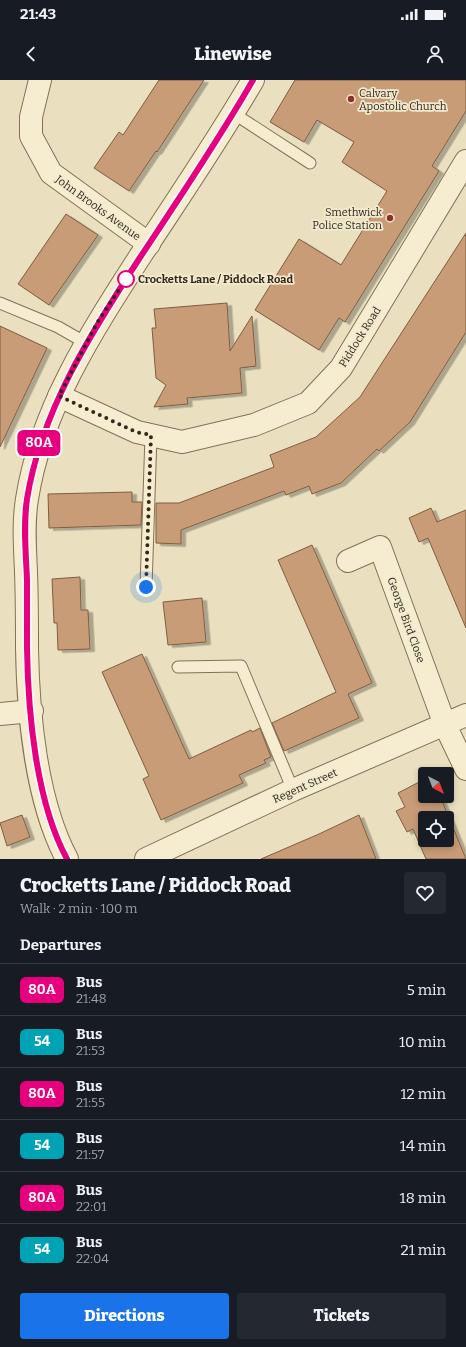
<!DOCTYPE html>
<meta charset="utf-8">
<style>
:root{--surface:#171b24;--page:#242831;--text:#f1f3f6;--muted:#9ea1a6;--line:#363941;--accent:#1a73e8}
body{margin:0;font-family:Bitter,serif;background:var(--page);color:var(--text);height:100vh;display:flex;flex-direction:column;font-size:15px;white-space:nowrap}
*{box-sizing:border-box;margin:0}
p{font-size:13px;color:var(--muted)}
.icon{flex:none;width:22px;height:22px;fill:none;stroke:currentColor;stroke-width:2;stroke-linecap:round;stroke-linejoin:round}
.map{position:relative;height:779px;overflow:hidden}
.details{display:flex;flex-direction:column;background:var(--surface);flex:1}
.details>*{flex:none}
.badge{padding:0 8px;border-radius:6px;font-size:14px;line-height:26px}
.needle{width:26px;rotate:138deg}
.buttons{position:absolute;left:418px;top:687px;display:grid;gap:8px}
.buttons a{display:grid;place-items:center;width:36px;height:36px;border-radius:4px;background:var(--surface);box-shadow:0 2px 6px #0003;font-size:20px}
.you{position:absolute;width:20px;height:20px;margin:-10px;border:3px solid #fff;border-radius:50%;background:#1a73e8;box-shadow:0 0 0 6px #1a73e833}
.map>.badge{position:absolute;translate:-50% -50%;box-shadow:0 0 0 2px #fff}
h2{padding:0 20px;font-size:15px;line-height:36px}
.round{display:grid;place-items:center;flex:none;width:42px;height:42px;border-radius:4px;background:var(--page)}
.headline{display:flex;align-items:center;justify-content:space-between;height:68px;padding:0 20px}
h1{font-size:19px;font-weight:800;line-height:30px}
.button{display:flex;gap:8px;margin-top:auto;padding:8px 20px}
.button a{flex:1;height:46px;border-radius:4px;background:var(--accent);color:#fff;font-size:16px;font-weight:800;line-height:46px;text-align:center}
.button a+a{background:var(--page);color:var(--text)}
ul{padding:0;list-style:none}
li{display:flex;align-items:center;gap:12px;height:52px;padding:0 20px;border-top:1px solid var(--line)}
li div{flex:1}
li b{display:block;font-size:15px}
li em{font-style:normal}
li .badge{min-width:44px;font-weight:700;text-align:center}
.status{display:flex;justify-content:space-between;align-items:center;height:28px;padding:0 20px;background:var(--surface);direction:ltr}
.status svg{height:11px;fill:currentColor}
header{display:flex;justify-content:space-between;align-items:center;height:52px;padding:0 20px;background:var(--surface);font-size:18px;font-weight:800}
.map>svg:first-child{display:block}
</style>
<div class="status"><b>21:43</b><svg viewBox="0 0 49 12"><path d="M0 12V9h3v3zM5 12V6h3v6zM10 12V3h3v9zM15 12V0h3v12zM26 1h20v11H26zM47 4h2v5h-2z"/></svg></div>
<header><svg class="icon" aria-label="back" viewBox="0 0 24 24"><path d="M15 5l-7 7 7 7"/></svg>Linewise<svg class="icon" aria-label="person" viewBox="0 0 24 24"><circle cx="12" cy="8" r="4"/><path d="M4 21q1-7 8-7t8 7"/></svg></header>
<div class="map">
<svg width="466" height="779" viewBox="0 0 466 779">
<defs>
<filter id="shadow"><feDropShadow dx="4.5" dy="2.5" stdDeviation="0" flood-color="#0004"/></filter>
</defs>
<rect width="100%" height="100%" fill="#eae0bf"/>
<!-- building -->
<path fill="#c79c77" stroke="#7f5d40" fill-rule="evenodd" filter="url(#shadow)" d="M159 0H204L157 72 156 71 129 111 94 88 119 52 123 55Z
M295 0H466V31L432 86 439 91 345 242 339 238 319 270 255 230 299 159 341 185 387 111 342 82 354 62 317 40 304 62 270 42Z
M66 134 98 155 49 225 18 204Z
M466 153V252L410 342 379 371 377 369 341 403 312 414 309 406 286 415 284 411 181 450V464L156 463V423H179L274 387 270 375 316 357 360 317Z
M227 223 230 271 252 236 256 286 240 288 242 313 187 318 188 324 154 327 166 305 156 298 152 248H156L154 229Z
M0 246 47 268 0 367Z
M132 412V422H142L141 445 49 448 48 414Z
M431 428 437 442 466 430V548L428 458 419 462 409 438Z
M312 465 372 603 348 614 359 638 284 671 272 643 336 612 278 480Z
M80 497 81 530H88L90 569 58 570 57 543H54L52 499Z
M202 518 206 562 168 565 163 522Z
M142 574 189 679 251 650 252 652 260 648 271 677 264 680 266 683 239 695 243 703 161 740 143 699 149 696 102 592Z
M425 699V716H440L466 779H426L413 749 407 752 396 731 405 727 398 713ZM425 738H447V760H425Z
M22 735 30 757 7 766 0 743Z
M359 735 376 779H261L319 754Z"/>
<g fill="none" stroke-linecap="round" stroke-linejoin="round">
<!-- service casing -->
<g stroke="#827158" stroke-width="13">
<path id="service" d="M233 33 310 83
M0 223 58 247 86 263
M146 507 151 355
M178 587 241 586 293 710"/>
</g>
<!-- minor casing -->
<g stroke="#827158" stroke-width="24">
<path id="minor" d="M40 0 31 37V56L51 93 149 164
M59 316 137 352 182 362 254 345 308 323 341 288 466 81
M348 481 380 467 445 645 466 689
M0 634 32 631
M146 779 293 710 466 635"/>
</g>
<!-- tertiary casing -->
<g stroke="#827158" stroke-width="24">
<path id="tertiary" d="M67 779C36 721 28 633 27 568 27 543 27 517 26 492 25 468 23 443 27 419 41 329 92 251 141 175 179 117 218 60 253 0"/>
</g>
<!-- service -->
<use href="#service" stroke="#f6edd1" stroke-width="11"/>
<!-- minor -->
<use href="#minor" stroke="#f6edd1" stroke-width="22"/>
<!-- tertiary -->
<use href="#tertiary" stroke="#f6edd1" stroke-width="22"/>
</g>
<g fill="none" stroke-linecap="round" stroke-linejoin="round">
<!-- line casing -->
<g stroke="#fff" stroke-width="9">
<path id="line" d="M67 779C36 722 28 633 27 568 27 545 27 523 27 500 26 474 23 446 27 419 41 331 91 253 139 179 178 120 218 61 253 0"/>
</g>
<!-- line -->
<use href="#line" stroke="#e6007e" stroke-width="6"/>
<!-- walk -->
<path stroke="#32281c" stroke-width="4" stroke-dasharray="0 7.2" d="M126 199 128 196 97 243 59 316 136 352 151 355 146 507"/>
</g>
<!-- markers -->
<g fill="#8d312c" stroke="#f2eace" stroke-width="1.5">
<circle cx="351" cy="19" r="4"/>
<circle cx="390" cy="138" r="4"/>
</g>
<circle fill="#fff" stroke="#e6007e" stroke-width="2" cx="126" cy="199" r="8"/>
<g text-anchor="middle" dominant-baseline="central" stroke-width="3.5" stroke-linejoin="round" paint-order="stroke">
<!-- poi labels -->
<g font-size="11" fill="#32281c" stroke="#f2eace" text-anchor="start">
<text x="359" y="13">Calvary<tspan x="359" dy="13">Apostolic Church</tspan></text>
<text x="382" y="132" text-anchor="end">Smethwick<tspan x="382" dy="13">Police Station</tspan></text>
</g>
<!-- street labels -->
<g font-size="11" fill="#32281c" stroke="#f2eace">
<text transform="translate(98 128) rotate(36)">John Brooks Avenue</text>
<text transform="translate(360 257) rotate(-58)">Piddock Road</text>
<text transform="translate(406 540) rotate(70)">George Bird Close</text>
<text transform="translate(305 706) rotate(-24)">Regent Street</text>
</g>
<!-- stop labels -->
<g font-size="11" font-weight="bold" fill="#32281c" stroke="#f2eace" text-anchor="start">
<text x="138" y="199">Crocketts Lane / Piddock Road</text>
</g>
</g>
</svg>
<div class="buttons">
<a><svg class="needle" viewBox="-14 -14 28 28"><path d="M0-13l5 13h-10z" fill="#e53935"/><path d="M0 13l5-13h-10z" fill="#9ea1a6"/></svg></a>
<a><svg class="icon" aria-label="locate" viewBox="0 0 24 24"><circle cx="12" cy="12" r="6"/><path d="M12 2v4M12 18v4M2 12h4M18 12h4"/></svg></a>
</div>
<div class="you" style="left:146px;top:507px"></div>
<b class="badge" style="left:39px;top:363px;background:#e6007e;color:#fff">80A</b>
</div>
<section class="details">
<div class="headline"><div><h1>Crocketts Lane / Piddock Road</h1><p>Walk · 2 min · 100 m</p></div><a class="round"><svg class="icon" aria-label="heart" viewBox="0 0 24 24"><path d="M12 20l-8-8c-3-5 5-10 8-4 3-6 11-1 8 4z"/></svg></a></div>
<h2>Departures</h2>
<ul>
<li><span class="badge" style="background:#e6007e;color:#fff">80A</span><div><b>Bus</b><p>21:48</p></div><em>5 min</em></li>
<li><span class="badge" style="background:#00a3b4;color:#fff">54</span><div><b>Bus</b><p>21:53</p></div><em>10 min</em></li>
<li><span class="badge" style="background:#e6007e;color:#fff">80A</span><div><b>Bus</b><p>21:55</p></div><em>12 min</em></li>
<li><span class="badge" style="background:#00a3b4;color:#fff">54</span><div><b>Bus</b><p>21:57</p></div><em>14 min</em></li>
<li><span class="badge" style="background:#e6007e;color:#fff">80A</span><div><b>Bus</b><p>22:01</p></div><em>18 min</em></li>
<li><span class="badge" style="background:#00a3b4;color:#fff">54</span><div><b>Bus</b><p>22:04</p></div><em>21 min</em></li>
</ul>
<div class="button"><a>Directions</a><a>Tickets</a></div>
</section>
